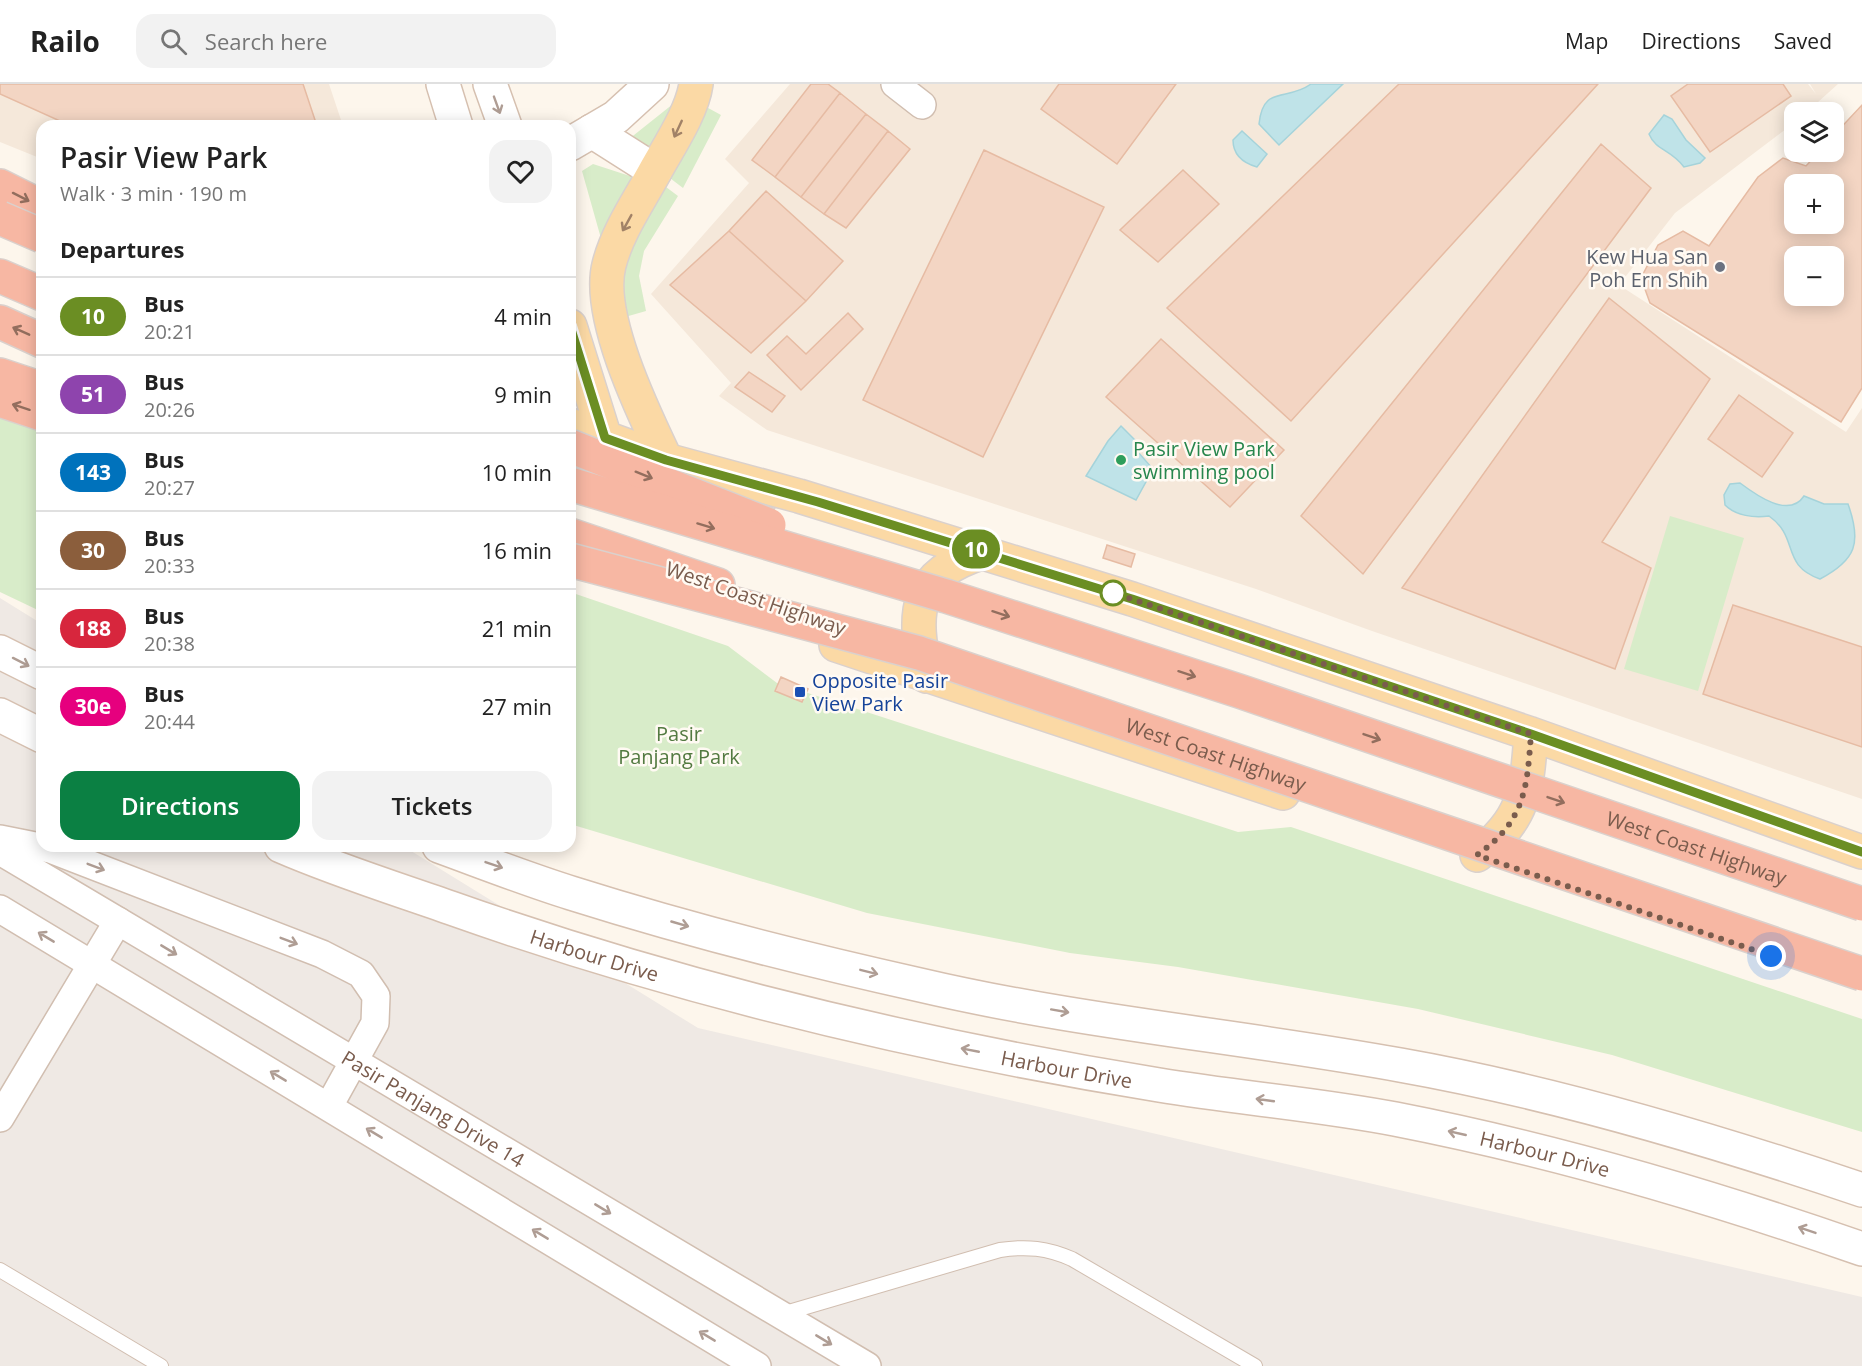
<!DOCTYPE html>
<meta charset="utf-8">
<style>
:root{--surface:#fff;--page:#f2f2f2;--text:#222;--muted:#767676;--line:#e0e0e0;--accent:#0b8043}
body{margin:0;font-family:"Open Sans",sans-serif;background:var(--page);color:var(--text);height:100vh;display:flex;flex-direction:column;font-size:22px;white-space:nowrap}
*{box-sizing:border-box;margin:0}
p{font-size:20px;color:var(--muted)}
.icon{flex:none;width:33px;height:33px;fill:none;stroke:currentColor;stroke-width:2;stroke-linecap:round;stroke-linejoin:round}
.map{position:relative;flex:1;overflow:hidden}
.drawer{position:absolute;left:36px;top:36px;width:540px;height:732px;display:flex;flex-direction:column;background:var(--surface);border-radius:18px;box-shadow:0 3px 15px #0003}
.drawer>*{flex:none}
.badge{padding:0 12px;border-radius:20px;font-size:21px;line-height:39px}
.buttons{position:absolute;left:1784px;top:18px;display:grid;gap:12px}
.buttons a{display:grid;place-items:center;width:60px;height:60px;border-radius:12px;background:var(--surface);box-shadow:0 3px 15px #0003;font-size:30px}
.you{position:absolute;width:30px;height:30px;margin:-15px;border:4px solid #fff;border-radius:50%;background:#1a73e8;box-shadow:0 0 0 9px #1a73e833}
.map>.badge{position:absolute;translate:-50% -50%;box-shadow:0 0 0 3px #fff}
h2{padding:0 24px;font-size:22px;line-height:54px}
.round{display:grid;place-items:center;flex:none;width:63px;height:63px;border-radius:18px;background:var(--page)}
.head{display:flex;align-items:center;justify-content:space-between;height:102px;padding:0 24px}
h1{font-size:28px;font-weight:600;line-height:45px}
.primary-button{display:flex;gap:12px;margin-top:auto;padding:12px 24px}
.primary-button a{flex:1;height:69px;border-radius:18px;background:var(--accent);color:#fff;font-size:24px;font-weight:600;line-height:69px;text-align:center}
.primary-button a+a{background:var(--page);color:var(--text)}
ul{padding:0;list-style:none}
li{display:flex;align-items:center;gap:18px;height:78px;padding:0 24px;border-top:2px solid var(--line)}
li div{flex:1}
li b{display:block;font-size:22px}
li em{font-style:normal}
li .badge{min-width:66px;font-weight:700;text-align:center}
header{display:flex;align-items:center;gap:36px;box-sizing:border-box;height:84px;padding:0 30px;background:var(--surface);border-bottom:2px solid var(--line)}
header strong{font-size:28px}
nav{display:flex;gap:33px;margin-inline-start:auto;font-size:21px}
.search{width:420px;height:54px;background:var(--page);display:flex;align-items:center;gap:15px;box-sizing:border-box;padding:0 21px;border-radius:18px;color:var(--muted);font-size:22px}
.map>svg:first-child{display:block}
</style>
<header>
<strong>Railo</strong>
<div class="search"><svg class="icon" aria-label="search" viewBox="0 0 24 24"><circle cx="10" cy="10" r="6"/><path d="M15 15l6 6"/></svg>Search here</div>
<nav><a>Map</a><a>Directions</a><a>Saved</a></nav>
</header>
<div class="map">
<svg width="1862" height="1282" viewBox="0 0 1862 1282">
<rect width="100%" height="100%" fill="#fdf6ec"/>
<!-- residential -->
<path fill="#f5e8da" d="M0 0H329L343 42H42V75L0 58Z
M790 0H1808L1816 10 1810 0H1838L1807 28H1794V39L1675 129 1619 201 1846 348 1862 324V715L1372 547 1256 505 767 346 719 312 731 299 651 210 749 99 725 75Z"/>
<!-- industrial -->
<path fill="#efe9e4" d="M0 514 42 540V762H403L698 944 1862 1213V1282H0Z"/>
<!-- green -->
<path fill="#d8ecc9" d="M678 16 648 70 624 59Z
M699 19 721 31 683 104 662 88Z
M593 80 633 93 602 158 582 87Z
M658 97 678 112 644 167 639 192 646 227 618 235 616 198Z
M0 323 42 336V528L0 508Z
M1670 432 1744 454 1698 607 1624 585Z
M570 508 728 562 777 599 1238 748 1291 743 1862 935V1048L1612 971 1418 925 1178 883 1070 869 867 829 570 740Z"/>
<!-- water -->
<path fill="#bfe3e8" stroke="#a5d3da" stroke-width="1.5" d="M1311 0H1343L1279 61 1259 40C1263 0 1287 18 1311 0Z
M1664 31 1672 35 1686 56 1705 74 1700 79 1684 83C1671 65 1656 67 1649 50Z
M1242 47 1267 70 1257 83C1243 79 1233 71 1233 56Z
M1121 342 1136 357 1137 367 1153 385 1136 416 1086 392 1108 357Z
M1740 399C1756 411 1789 435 1804 412L1824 420H1848C1862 459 1856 476 1820 495 1780 481 1800 454 1769 432 1754 434 1736 432 1725 421L1724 411 1730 400Z"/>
<!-- building -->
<path fill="#f3d5c3" stroke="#e6bba3" stroke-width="1.5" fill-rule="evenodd" d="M0 0H303L317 42H71L0 10Z
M811 0H828L840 9 775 93 752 76Z
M1059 0H1176L1117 80 1041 25Z
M1399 0H1598L1291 337 1167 224Z
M1688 0H1783L1791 12 1710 68 1671 12Z
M840 9 866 30 801 113 775 93Z
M1862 21V304L1841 338 1650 219 1641 194 1658 161 1683 147 1709 162 1758 93 1783 74 1806 82 1819 68H1833V52ZM1794 100H1833V140H1794ZM1794 172H1833V212H1794Z
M866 30 888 47 824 130 801 113Z
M888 47 910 65 846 144 824 130Z
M1601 60 1651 104 1363 490 1301 432Z
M984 66 1104 123 983 373 863 316Z
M1183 86 1219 120 1158 178 1120 146Z
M766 107 843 177 806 217 729 147Z
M729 147 806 217 751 269 670 201Z
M1609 214 1710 295 1602 458 1651 484 1615 585 1402 504Z
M848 229 863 245 801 306 767 271 787 252 806 270Z
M1161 255 1284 366 1230 423 1106 313Z
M749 288 785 312 772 328 735 303Z
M1739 311 1793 349 1762 393 1708 355Z
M1107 461 1135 470 1131 483 1103 474Z
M1733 521 1862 563V663L1703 610Z
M781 593 808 605 802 618 775 607Z"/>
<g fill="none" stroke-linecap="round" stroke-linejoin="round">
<!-- lane casing -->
<g stroke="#d1beb0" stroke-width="16">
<path id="lane" d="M0 1186 161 1282
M782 1230 1000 1166C1027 1162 1047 1164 1072 1175L1255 1282"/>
</g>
<!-- street casing -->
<g stroke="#d1beb0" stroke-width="30">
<g id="street">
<path d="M895 0 922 21"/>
<path d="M0 755 50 765 322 870 361 890 376 912 375 939 329 1022"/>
<path id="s1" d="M0 767 867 1282"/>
<path d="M0 825 757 1282"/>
<path d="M0 1034 118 837"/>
</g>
</g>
<!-- secondary casing -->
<g stroke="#d6c0b0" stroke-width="36">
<g id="secondary">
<path d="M443 0 456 42"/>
<path d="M490 0 505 42"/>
<path d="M592 47 655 87"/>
<path d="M570 60 616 33 652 0"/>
<path d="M0 568 42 589"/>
<path d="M0 631 42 652"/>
<path id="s2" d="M281 762C336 786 394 804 451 824 680 905 919 962 1159 1001 1238 1014 1317 1020 1395 1035 1554 1066 1710 1112 1862 1165"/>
<path d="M439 762C483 778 526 795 571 809 685 845 803 875 920 901 1078 938 1240 952 1400 981 1553 1008 1714 1056 1862 1106"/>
</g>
</g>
<!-- primary casing -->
<g stroke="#dad1cd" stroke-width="36">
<path id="primary" d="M570 242 605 354
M570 341 666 376 799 412 1132 515 1531 650 1862 768
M666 376C644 330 596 232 609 181 617 149 637 120 653 91 667 65 692 29 696 0
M836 561 1283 709
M926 592C912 527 913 490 984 468
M1477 771C1525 736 1527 705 1531 650"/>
</g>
<!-- highway casing -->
<g stroke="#dad1cd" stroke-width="36">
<path id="highway" d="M0 102 42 123
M0 192 42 210
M0 238 42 257
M0 291 42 305
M0 316 42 330
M570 451 718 501"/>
</g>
<!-- lane -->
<use href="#lane" stroke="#fff" stroke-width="14"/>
<!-- street -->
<use href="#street" stroke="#fff" stroke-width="27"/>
<!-- secondary -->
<use href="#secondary" stroke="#fff" stroke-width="33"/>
<!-- primary -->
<use href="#primary" stroke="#fbd9a5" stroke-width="33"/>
<!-- highway -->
<use href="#highway" stroke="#f7b7a3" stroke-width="33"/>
<!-- highway-bridge casing -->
<g stroke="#dad1cd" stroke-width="36" stroke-linecap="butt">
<g id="highway-bridge">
<path d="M0 134 42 152"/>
<path d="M570 362 769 441"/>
<path id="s3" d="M570 400 946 512 1239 607 1862 820"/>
<path id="s4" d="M570 476 919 569 1862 890"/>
</g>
</g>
<!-- highway-bridge -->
<use href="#highway-bridge" stroke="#f7b7a3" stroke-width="33"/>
</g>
<!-- one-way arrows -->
<defs><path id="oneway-shaft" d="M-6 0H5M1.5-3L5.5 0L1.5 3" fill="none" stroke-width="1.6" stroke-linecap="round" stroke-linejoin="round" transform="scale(1.5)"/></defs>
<g stroke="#af9d94">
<use href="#oneway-shaft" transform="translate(497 21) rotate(70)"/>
<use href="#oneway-shaft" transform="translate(21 578) rotate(27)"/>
<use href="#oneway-shaft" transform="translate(494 781) rotate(19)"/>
<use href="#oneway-shaft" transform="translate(96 783) rotate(21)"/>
<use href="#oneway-shaft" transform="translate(680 840) rotate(16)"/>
<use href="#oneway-shaft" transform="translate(46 853) rotate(-149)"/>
<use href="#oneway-shaft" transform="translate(289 857) rotate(21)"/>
<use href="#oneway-shaft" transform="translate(169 866) rotate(31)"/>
<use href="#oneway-shaft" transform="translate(869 888) rotate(14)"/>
<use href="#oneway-shaft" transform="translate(1060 927) rotate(10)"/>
<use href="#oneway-shaft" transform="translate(970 966) rotate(-169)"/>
<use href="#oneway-shaft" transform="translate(278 992) rotate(-149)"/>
<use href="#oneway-shaft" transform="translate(1265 1016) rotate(-172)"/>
<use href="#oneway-shaft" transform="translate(374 1049) rotate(-149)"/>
<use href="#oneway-shaft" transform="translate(1457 1049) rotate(-167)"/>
<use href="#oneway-shaft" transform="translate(603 1125) rotate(31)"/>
<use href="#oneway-shaft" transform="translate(1807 1146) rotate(-161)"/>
<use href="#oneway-shaft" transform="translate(540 1150) rotate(-149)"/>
<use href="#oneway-shaft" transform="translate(707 1252) rotate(-149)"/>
<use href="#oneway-shaft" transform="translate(824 1256) rotate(31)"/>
</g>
<g stroke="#a18267">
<use href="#oneway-shaft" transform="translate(678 45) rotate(115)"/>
<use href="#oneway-shaft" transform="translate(627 139) rotate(119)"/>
</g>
<g stroke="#936e5e">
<use href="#oneway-shaft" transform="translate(21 113) rotate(27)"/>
<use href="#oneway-shaft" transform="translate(21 247) rotate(-156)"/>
<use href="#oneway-shaft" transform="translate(21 323) rotate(-162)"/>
<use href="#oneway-shaft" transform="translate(644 391) rotate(22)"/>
<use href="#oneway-shaft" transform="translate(706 442) rotate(17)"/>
<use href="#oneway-shaft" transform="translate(1001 530) rotate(18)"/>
<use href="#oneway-shaft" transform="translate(1187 590) rotate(18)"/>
<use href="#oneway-shaft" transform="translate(1372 653) rotate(19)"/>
<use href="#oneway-shaft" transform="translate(1556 716) rotate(19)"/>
</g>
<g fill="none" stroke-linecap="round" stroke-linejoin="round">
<!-- line casing -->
<g stroke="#fff" stroke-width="14">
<path id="line" d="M570 242 605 354 666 376 818 418 1132 515 1531 650 1862 768"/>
</g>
<!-- line -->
<use href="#line" stroke="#6b8e23" stroke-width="9"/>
<!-- walk -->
<path stroke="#7a5c4d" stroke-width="6" stroke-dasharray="0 10.8" d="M1113 509 1111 508 1531 650C1527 705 1525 737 1477 771L1771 872"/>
</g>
<!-- markers -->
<circle fill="#6b7280" stroke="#fffaf3" stroke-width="2" cx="1720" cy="183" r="6"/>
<circle fill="#2e9e5b" stroke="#fffaf3" stroke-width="2" cx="1121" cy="376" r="6"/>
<circle fill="#fff" stroke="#6b8e23" stroke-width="3" cx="1113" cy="509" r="12"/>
<rect fill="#1a4fb4" stroke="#fffaf3" stroke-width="2" x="794" y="602" width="12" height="12" rx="3"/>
<g text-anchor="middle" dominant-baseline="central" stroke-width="5" stroke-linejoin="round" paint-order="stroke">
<!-- worship labels -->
<g font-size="20" fill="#5b616d" stroke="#fffaf3" text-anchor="end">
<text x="1708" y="172">Kew Hua San<tspan x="1708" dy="23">Poh Ern Shih</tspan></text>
</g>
<!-- leisure labels -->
<g font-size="20" fill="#27864d" stroke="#fffaf3" text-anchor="start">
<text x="1133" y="364">Pasir View Park<tspan x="1133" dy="23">swimming pool</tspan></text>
</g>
<!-- street labels -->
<g font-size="20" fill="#7a5c4d" stroke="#fffaf3">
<text transform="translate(756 514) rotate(19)">West Coast Highway</text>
<text stroke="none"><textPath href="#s4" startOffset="675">West Coast Highway</textPath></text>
<text stroke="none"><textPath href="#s3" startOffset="1184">West Coast Highway</textPath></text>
<text stroke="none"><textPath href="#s2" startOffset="332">Harbour Drive</textPath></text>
<text stroke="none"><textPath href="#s2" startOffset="818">Harbour Drive</textPath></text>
<text stroke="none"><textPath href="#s1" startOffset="504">Pasir Panjang Drive 14</textPath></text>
<text stroke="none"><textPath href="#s2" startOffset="1304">Harbour Drive</textPath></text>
</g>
<!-- transit labels -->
<g font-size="20" fill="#164399" stroke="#fffaf3" text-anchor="start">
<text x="812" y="596">Opposite Pasir<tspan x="812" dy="23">View Park</tspan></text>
</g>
<!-- park labels -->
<g font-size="20" fill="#537a41" stroke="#fffaf3">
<text x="679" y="649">Pasir<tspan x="679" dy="23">Panjang Park</tspan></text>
</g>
</g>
</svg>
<div class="buttons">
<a><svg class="icon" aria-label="layers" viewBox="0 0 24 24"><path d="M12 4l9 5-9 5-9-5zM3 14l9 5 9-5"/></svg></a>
<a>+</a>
<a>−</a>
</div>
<div class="you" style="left:1771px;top:872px"></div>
<b class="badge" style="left:976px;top:465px;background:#6b8e23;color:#fff">10</b>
<section class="drawer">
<div class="head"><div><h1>Pasir View Park</h1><p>Walk · 3 min · 190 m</p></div><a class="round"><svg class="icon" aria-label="heart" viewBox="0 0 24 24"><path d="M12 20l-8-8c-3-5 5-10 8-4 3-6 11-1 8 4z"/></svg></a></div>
<h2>Departures</h2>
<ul>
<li><span class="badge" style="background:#6b8e23;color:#fff">10</span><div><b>Bus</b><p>20:21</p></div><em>4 min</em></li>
<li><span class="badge" style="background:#8e44ad;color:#fff">51</span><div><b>Bus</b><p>20:26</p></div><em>9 min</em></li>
<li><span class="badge" style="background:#0072bc;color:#fff">143</span><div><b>Bus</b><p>20:27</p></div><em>10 min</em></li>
<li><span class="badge" style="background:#8b5e3c;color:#fff">30</span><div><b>Bus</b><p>20:33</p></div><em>16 min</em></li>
<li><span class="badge" style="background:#d7263d;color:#fff">188</span><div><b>Bus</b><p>20:38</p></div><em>21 min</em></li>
<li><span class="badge" style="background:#e6007e;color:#fff">30e</span><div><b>Bus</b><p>20:44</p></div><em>27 min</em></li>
</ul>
<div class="primary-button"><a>Directions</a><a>Tickets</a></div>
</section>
</div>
